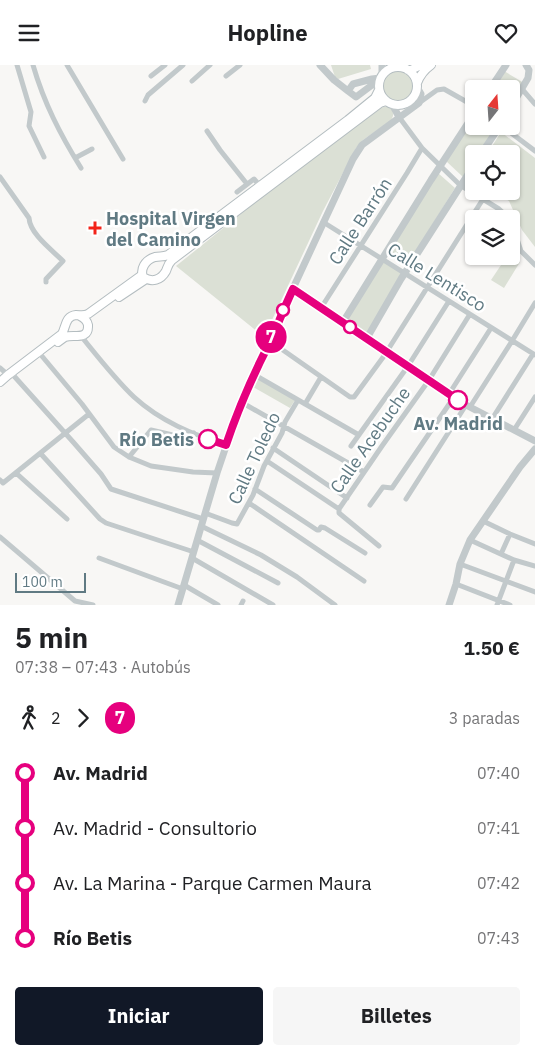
<!DOCTYPE html>
<html lang="es">
<meta charset="utf-8">
<style>
:root{--surface:#fff;--page:#f6f6f6;--text:#202124;--muted:#757577;--accent:#111827}
body{margin:0;font-family:"IBM Plex Sans",sans-serif;background:var(--page);color:var(--text);height:100vh;display:flex;flex-direction:column;font-size:19px;white-space:nowrap}
*{box-sizing:border-box;margin:0}
p{font-size:16px;color:var(--muted)}
.icon{flex:none;width:28px;height:28px;fill:none;stroke:currentColor;stroke-width:2;stroke-linecap:round;stroke-linejoin:round}
.map{position:relative;height:540px;overflow:hidden}
.details{display:flex;flex-direction:column;background:var(--surface);flex:1}
.details>*{flex:none}
.badge{padding:0 10px;border-radius:16px;font-size:18px;line-height:32px}
.needle{width:32px;rotate:17deg}
.buttons{position:absolute;left:465px;top:15px;display:grid;gap:10px}
.buttons a{display:grid;place-items:center;width:55px;height:55px;border-radius:5px;background:var(--surface);box-shadow:0 1px 4px #0004;font-size:25px}
.scale{position:absolute;left:15px;bottom:12px;width:71px;box-sizing:border-box;padding-left:5px;border:2px solid #607a83;border-top:0;font-size:14px;line-height:18px;white-space:nowrap;color:#607a83;-webkit-text-stroke:4px #fff;paint-order:stroke}
.map>.badge{position:absolute;translate:-50% -50%;box-shadow:0 0 0 2px #fff}
.legs{display:flex;align-items:center;gap:8px;height:55px;padding:0 15px;font-size:16px}
.legs p{margin-inline-start:auto}
.overview{display:flex;align-items:center;justify-content:space-between;height:85px;padding:0 15px}
h1{font-size:28px;font-weight:700;line-height:38px}
.button{display:flex;gap:10px;margin-top:auto;padding:10px 15px}
.button a{flex:1;height:58px;border-radius:5px;background:var(--accent);color:#fff;font-size:20px;font-weight:700;line-height:58px;text-align:center}
.button a+a{background:var(--page);color:var(--text)}
ul{padding:0 15px;list-style:none}
li{display:flex;align-items:center;gap:18px;height:55px;font-size:19px}
li i{display:grid;place-items:center;width:8px;height:100%;margin:0 6px;background:currentColor}
li i::after{content:'';width:12px;height:12px;margin:-6px;border:4px solid;border-radius:50%;background:var(--surface)}
li p{margin-inline-start:auto}
li:first-child i{background:linear-gradient(#0000 50%,currentColor 0)}
li:last-child i{background:linear-gradient(currentColor 50%,#0000 0)}
header{display:flex;justify-content:space-between;align-items:center;height:65px;padding:0 15px;background:var(--surface);font-size:22px;font-weight:700}
.map>svg:first-child{display:block}
</style>
<header><svg class="icon" aria-label="menu" viewBox="0 0 24 24"><path d="M4 6h16M4 12h16M4 18h16"/></svg>Hopline<svg class="icon" aria-label="heart" viewBox="0 0 24 24"><path d="M12 20l-8-8c-3-5 5-10 8-4 3-6 11-1 8 4z"/></svg></header>
<div class="map">
<svg width="535" height="540" viewBox="0 0 535 540">
<rect width="100%" height="100%" fill="#f8f7f5"/>
<!-- green -->
<path fill="#dbe0d5" d="M331 0H370L371 4 338 14 335 12Z
M395 5C430 4 408 53 386 32 376 22 383 9 395 5Z
M504 6 524 18 511 38V24H493Z
M387 41C394 44 395 51 390 56L363 75 356 83 323 146 264 272 176 201 288 111 381 43Z
M474 53V61H496L478 89H474V96L463 112 446 96Z
M501 67 535 93V182L522 165 509 136 493 126H511V89H487Z
M438 108 455 123 406 202 388 190Z
M507 191H511L520 197 504 223 491 215Z
M383 194 405 209 367 273 343 257Z
M257 313 295 335 290 343 253 322Z"/>
<g fill="none" stroke-linecap="round" stroke-linejoin="round">
<!-- secondary casing -->
<g stroke="#b4bdc0" stroke-width="10">
<path id="secondary" d="M379 21a19 19 0 1 1 38 0a19 19 0 1 1-38 0Z
M408 5H411L421 0
M417 18C420 10 424 5 431 0
M379 25 375 33 348 55 168 190C163 192 160 191 155 192 145 195 140 204 143 212 152 218 161 215 166 206 168 201 168 199 172 195L380 38 386 36
M119 232 146 214
M58 277C61 275 63 273 65 272 73 269 89 276 88 260 87 255 84 253 80 251
M0 317 8 310 62 269C66 262 65 251 76 250 81 250 84 251 88 249L142 210"/>
</g>
<!-- minor -->
<path stroke="#c2c9cb" stroke-width="5" d="M17 0 31 47 29 61 44 92
M33 0C44 38 60 69 81 103
M67 0 123 94
M151 11 165 0
M226 11 240 0
M192 16 210 0
M522 24 535 39
M145 36 148 30 183 0
M419 38 437 25 444 24 474 41
M399 52 422 83 460 120 499 144 510 154
M502 61 535 86
M207 66 220 85 247 119
M75 93 92 84
M0 112 29 153C30 169 52 185 63 196L46 214V217
M237 127 254 114 260 121
M511 156 521 186 535 200
M323 157 535 290
M321 243 407 108 422 83
M81 271C98 292 115 314 134 332 159 355 194 371 226 379
M270 276 350 332H354L384 291 483 134
M41 290 82 339 114 382 129 392 151 401 193 407 217 408
M0 303 8 310
M253 309 359 370
M14 311 74 378 101 409 111 424 203 454
M449 329 491 263
M241 337 364 407
M305 339 321 312
M470 342 512 276 535 238
M492 354 533 289
M514 365 535 332
M351 381 408 301 449 236
M273 383 347 433
M41 389 100 454 106 458 194 487
M129 392 151 365 190 374 194 368
M267 396 339 444
M16 408 67 454
M0 415 3 418 89 349
M255 424 317 465H319L321 462 325 463 365 488
M406 434 466 340
M249 438 364 516
M370 440 383 422 392 423 454 332
M205 448 232 458 237 459 253 430 264 401 282 368 285 357 298 335
M483 456 510 469 535 479
M201 461 261 490 297 512 335 540
M0 472 75 536 93 540
M197 475 278 518
M470 475 514 495 535 501
M379 481 339 448V444L382 381 429 315 470 249
M501 489 510 469
M99 493 183 524
M192 493 273 540
M460 499 535 527
M456 519 510 540
M184 520 218 540
M241 540 243 536
M497 540 514 495"/>
<!-- tertiary -->
<path stroke="#c2c9cb" stroke-width="7" d="M320 0 334 15 348 26
M396 0 398 2
M382 10V0
M378 20H372L356 32 348 26 353 19 372 14 380 13
M490 24 506 0
M392 39 399 52
M511 42 528 13 529 5 526 0
M481 89 500 61
M293 224 466 340 535 376
M343 257 431 115 474 49
M367 273 401 214 474 100
M178 540 217 408 241 337 255 305 270 276 289 232 353 94 362 80 419 38 421 29 417 22
M449 540 456 519 460 499 470 475 520 402 535 384"/>
<!-- secondary -->
<use href="#secondary" stroke="#fff" stroke-width="8"/>
</g>
<g fill="none" stroke-linecap="round" stroke-linejoin="round">
<!-- line-1 casing -->
<g stroke="#fff" stroke-width="11">
<path id="line-1" d="M208 374 226 380C238 344 253 310 270 277 278 259 285 241 293 224L458 335"/>
</g>
<!-- line-1 -->
<use href="#line-1" stroke="#e6007e" stroke-width="8"/>
</g>
<!-- markers -->
<path fill="#f32319" stroke="#fff" stroke-width="2" d="M92.5 155.5h5v5h5v5h-5v5h-5v-5h-5v-5h5z"/>
<g fill="#fff" stroke="#e6007e" stroke-width="2.5">
<circle cx="283" cy="245" r="6"/>
<circle cx="350" cy="262" r="6"/>
<circle cx="458" cy="335" r="9"/>
<circle cx="208" cy="374" r="9"/>
</g>
<g text-anchor="middle" dominant-baseline="central" stroke-width="5" stroke-linejoin="round" paint-order="stroke">
<!-- poi labels -->
<g font-size="18" font-weight="bold" fill="#607a83" stroke="#fff" text-anchor="start">
<text x="106" y="153">Hospital Virgen<tspan x="106" dy="21">del Camino</tspan></text>
</g>
<!-- street labels -->
<g font-size="18" fill="#607a83" stroke="#fff">
<text transform="translate(360 156) rotate(-57)">Calle Barrón</text>
<text transform="translate(437 212) rotate(32)">Calle Lentisco</text>
<text transform="translate(370 375) rotate(-55)">Calle Acebuche</text>
<text transform="translate(254 393) rotate(-65)">Calle Toledo</text>
</g>
<!-- stop labels -->
<g font-size="18" font-weight="bold" fill="#607a83" stroke="#fff">
<text x="458" y="358">Av. Madrid</text>
<text x="194" y="374" text-anchor="end">Río Betis</text>
</g>
</g>
</svg>
<div class="buttons">
<a><svg class="needle" viewBox="-14 -14 28 28"><path d="M0-13l5 13h-10z" fill="#e53935"/><path d="M0 13l5-13h-10z" fill="#757577"/></svg></a>
<a><svg class="icon" aria-label="locate" viewBox="0 0 24 24"><circle cx="12" cy="12" r="6"/><path d="M12 2v4M12 18v4M2 12h4M18 12h4"/></svg></a>
<a><svg class="icon" aria-label="layers" viewBox="0 0 24 24"><path d="M12 4l9 5-9 5-9-5zM3 14l9 5 9-5"/></svg></a>
</div>
<div class="scale">100 m</div>
<b class="badge" style="left:271px;top:272px;background:#e6007e;color:#fff">7</b>
</div>
<section class="details">
<div class="overview"><div><h1>5 min</h1><p>07:38 – 07:43 · Autobús</p></div><b>1.50 €</b></div>
<div class="legs"><svg class="icon" aria-label="walk" viewBox="0 0 24 24"><circle cx="13" cy="4" r="2"/><path d="M13 8l-2 6 4 7M11 14l-3 7M7 12l3-4h3l4 4"/></svg>2<svg class="icon" aria-label="forward" viewBox="0 0 24 24"><path d="M9 5l7 7-7 7"/></svg><b class="badge" style="background:#e6007e;color:#fff">7</b><p>3 paradas</p></div>
<ul>
<li><i style="color:#e6007e"></i><b>Av. Madrid</b><p>07:40</p></li>
<li><i style="color:#e6007e"></i><span>Av. Madrid - Consultorio</span><p>07:41</p></li>
<li><i style="color:#e6007e"></i><span>Av. La Marina - Parque Carmen Maura</span><p>07:42</p></li>
<li><i style="color:#e6007e"></i><b>Río Betis</b><p>07:43</p></li>
</ul>
<div class="button"><a>Iniciar</a><a>Billetes</a></div>
</section>
